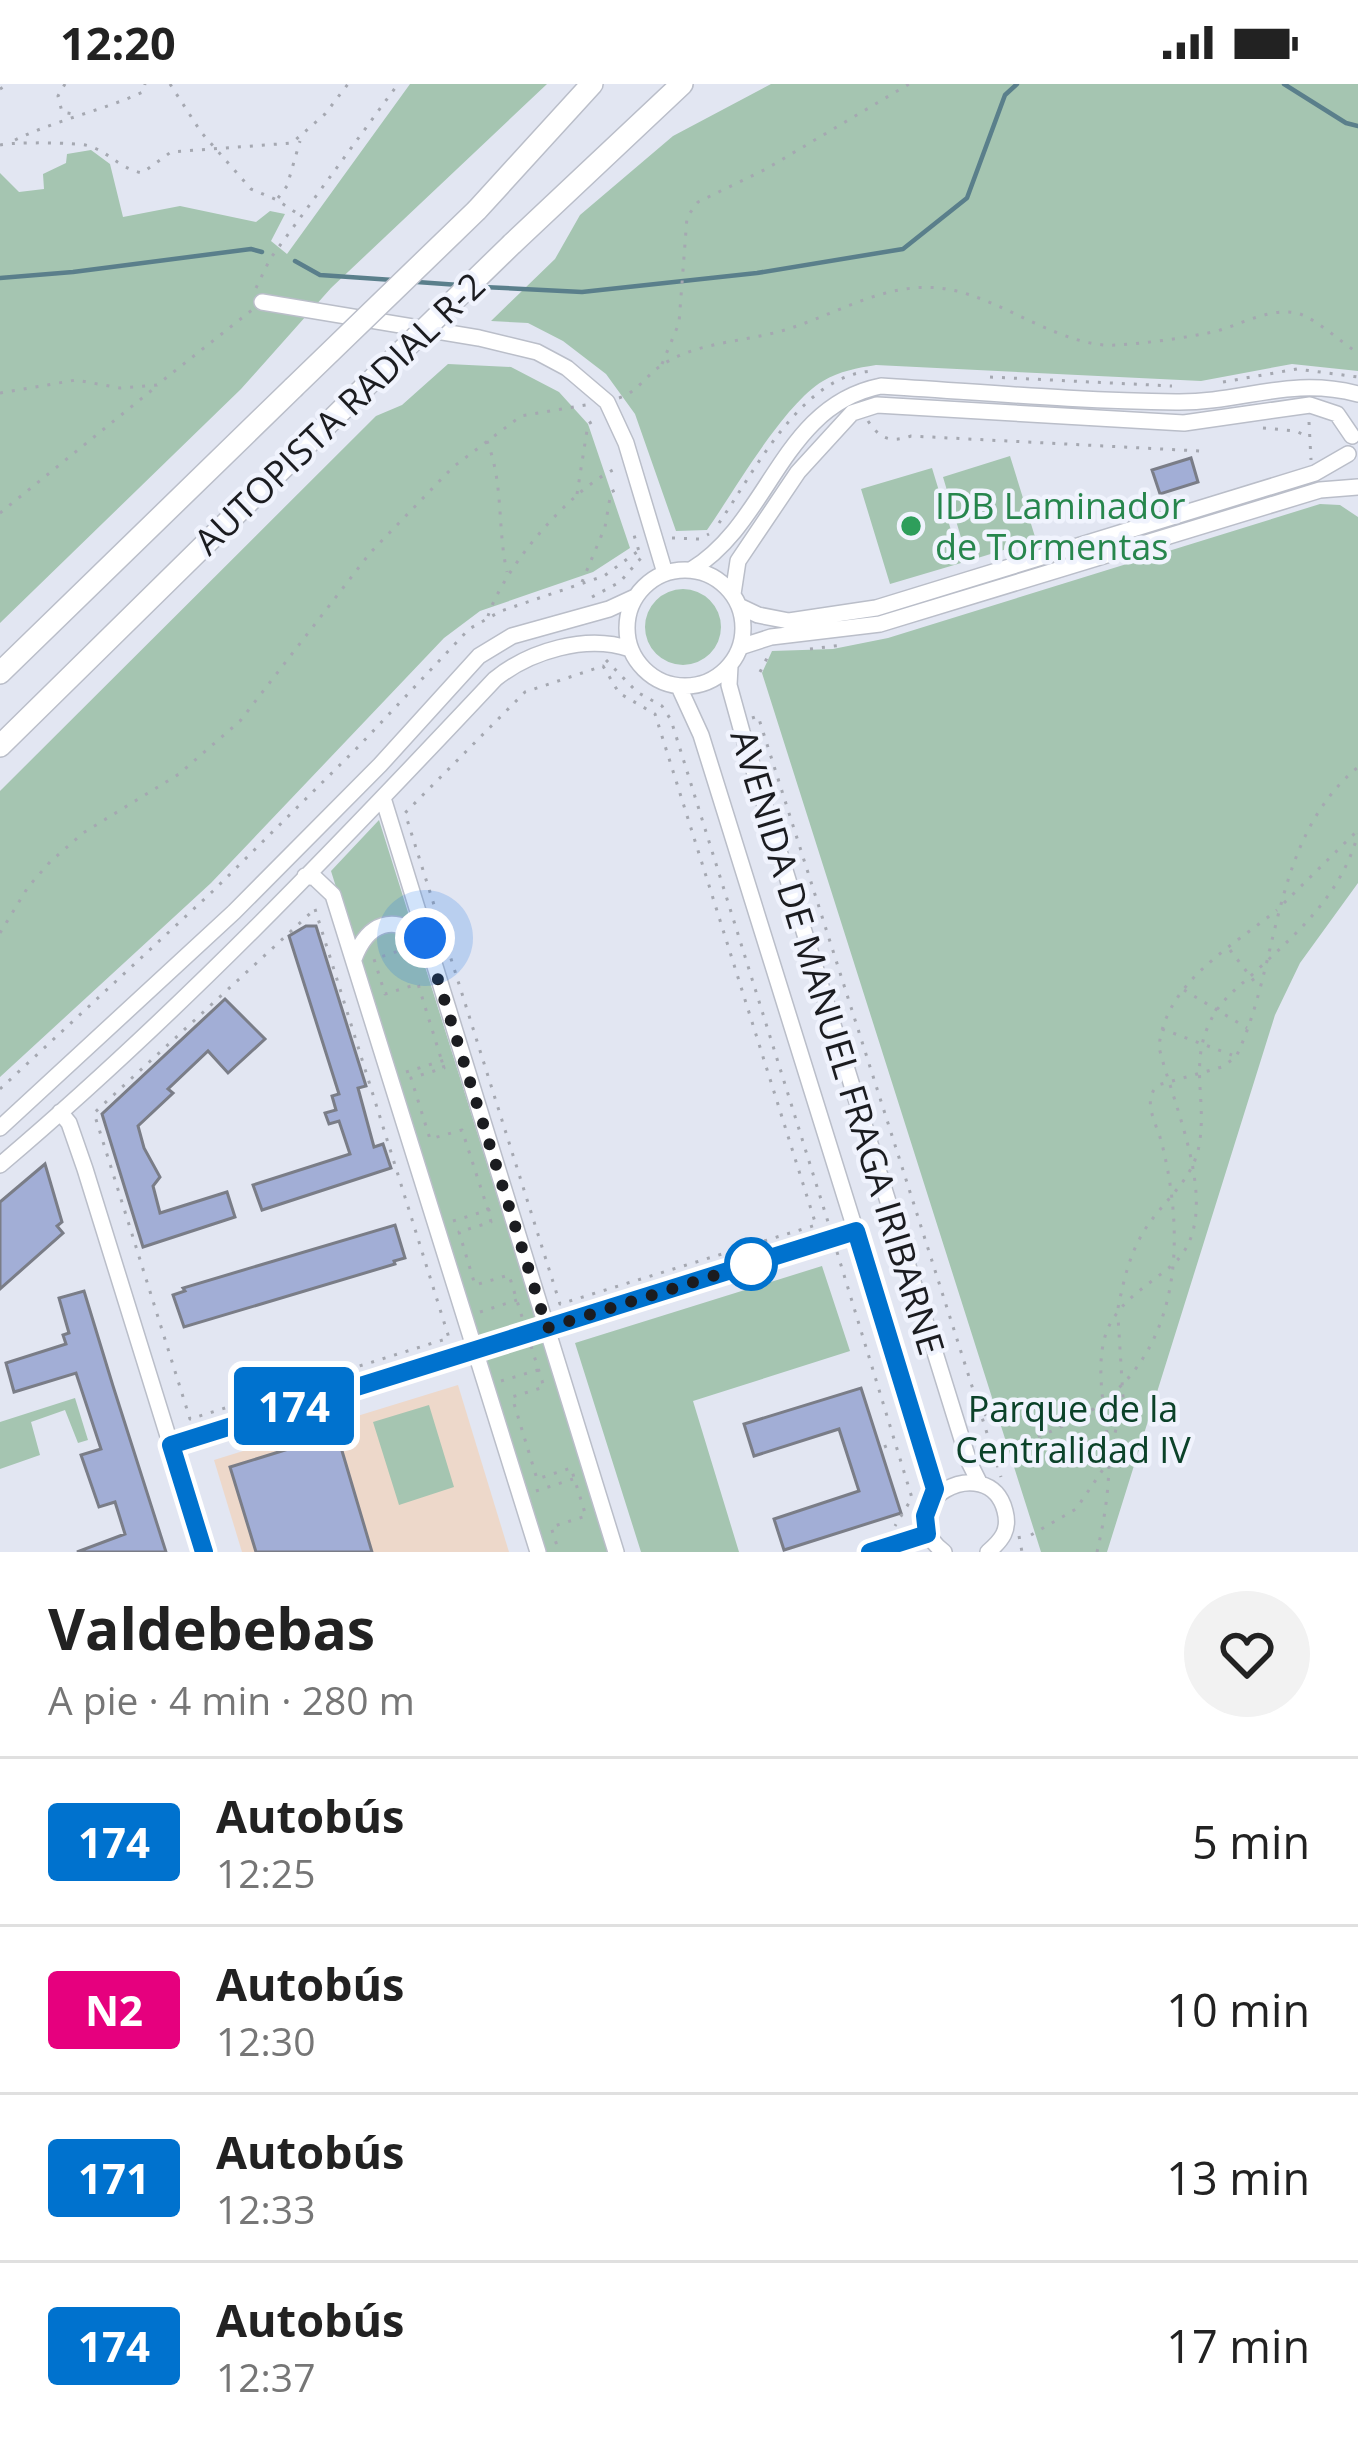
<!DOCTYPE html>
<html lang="es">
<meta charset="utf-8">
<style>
:root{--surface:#fff;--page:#f2f2f2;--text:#222;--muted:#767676;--line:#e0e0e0}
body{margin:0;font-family:"Open Sans",sans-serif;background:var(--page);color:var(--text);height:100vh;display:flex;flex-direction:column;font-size:45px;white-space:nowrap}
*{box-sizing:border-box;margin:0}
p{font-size:39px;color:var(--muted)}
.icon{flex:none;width:66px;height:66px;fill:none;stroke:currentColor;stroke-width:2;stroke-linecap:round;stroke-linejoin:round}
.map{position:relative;height:1468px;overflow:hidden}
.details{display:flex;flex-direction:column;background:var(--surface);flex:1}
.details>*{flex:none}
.badge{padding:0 24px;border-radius:9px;font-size:42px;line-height:78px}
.you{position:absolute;width:60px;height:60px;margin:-30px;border:9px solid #fff;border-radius:50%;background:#1a73e8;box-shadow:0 0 0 18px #1a73e833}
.map>.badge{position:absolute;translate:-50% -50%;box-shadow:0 0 0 6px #fff}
.round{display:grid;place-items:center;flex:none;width:126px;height:126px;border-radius:63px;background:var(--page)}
.headline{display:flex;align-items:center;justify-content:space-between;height:204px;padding:0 48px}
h1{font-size:57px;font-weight:700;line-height:90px}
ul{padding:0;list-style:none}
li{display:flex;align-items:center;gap:36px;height:168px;padding:0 48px;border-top:3px solid var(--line)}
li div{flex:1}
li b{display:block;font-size:45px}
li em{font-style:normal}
li .badge{min-width:132px;font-weight:700;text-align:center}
.status{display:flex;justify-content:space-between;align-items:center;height:84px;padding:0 60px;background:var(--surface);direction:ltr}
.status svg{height:33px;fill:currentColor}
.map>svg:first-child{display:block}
</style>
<div class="status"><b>12:20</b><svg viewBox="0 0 49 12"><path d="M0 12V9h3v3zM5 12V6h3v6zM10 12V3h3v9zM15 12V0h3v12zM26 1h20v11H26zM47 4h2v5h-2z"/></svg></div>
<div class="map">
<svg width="1358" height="1468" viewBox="0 0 1358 1468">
<rect width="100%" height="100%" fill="#e2e6f2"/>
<!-- education -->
<path fill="#edd8ca" d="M458 1301 509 1468H242L214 1376Z"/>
<!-- green -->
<path fill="#a5c5b1" d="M410 0H547L331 204 241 305 0 539V89L19 108 44 105 43 90 66 79 67 70 91 66 110 80 123 133 180 122 256 138 270 127 285 130 271 157 287 170Z
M771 0H1358V287L1292 280 1201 297 876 281C857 284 840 287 823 297 783 321 735 406 707 446L676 447 635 330 606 290 563 257 528 239 491 237 555 175 580 131 673 52Z
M448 280 511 283 559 308 588 340 630 464 593 488 480 527 444 554 211 799 0 993V707L376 332 402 321Z
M1010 372 1036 456 968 477 943 393Z
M932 384 961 479 890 500 861 405Z
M1320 420 1340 421 1358 433V799L1300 879 1275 931 1107 1468H1041L762 589 772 567 833 565 888 554Z
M645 543a38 38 0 1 1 76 0a38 38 0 1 1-76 0Z
M379 736 609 1468H544L331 787Z
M822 1182 850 1267 693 1317 739 1468H641L575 1259Z
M75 1314 88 1356 78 1359 65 1326 31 1338 40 1371 0 1385V1338Z
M429 1321 454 1403 399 1421 373 1338Z"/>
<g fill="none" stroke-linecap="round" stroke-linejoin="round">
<!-- stream -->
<path stroke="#5a7f8b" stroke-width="4.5" d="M1284 0 1346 39 1358 42
M295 177 320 191 393 196
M0 194 73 188 251 165 262 168
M417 198 459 201
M483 203 582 208 757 189 903 165 967 114 1005 11 1017 0"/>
</g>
<!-- building -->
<path fill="#a2aed6" stroke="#7a7d87" stroke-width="3" d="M1191 374 1198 398 1160 410 1152 386Z
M306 842H316L366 1002 358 1004 374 1063 383 1060 391 1084 262 1126 253 1101 350 1070 339 1037 329 1040 325 1029 336 1026 332 1012 339 1010 289 852Z
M225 915 265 955 228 989 208 967 168 1005 173 1009 138 1042 144 1064 160 1093 153 1102 160 1129 227 1108 235 1133 143 1163 102 1030Z
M45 1080 62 1138 57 1142 63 1149 0 1205V1118Z
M395 1141 405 1174 394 1177 395 1180 184 1243 173 1211 185 1207 183 1204Z
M84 1207 113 1302 166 1468H77L125 1450 115 1418 99 1423 81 1371 101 1365 76 1289 14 1308 6 1279 66 1260 63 1251 69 1249 59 1214Z
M861 1304 901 1429 784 1466 774 1435 859 1407 839 1345 754 1372 744 1340Z
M337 1350 372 1468H256L230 1383Z"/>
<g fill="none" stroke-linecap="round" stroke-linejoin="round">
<!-- minor casing -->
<g stroke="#babec9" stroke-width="18">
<path id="minor" d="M262 218 479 254 537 268 567 284 607 318 626 359 665 489
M627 544a58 58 0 1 1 116 0a58 58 0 1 1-116 0Z
M691 486C771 437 781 322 881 302 979 308 1078 317 1176 318 1243 319 1289 292 1358 310
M733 510 738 477 798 388 852 329 877 321 1184 339 1310 321 1337 330 1352 352
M739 522 758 531 789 537 876 524 1315 389 1348 370
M740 563 771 553 880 540 1320 406 1358 403
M730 582 729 601 742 648 969 1378 980 1400
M679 603 701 651 933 1395 936 1412
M383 714 616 1468
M305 792 315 794 333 811 538 1468
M354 875C368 838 393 830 425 854
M60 1028 69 1039 85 1085 204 1468
M0 1044 234 828 380 681 479 572 512 552 609 525 635 513
M0 1081C176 932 337 763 495 595 530 567 586 550 630 565
M171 1361 856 1147
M870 1468 927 1450
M944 1468C882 1420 989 1364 1005 1427 1010 1446 1002 1456 988 1468"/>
</g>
<!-- highway casing -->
<g stroke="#babec9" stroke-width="24">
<path id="highway" d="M477 126 592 0
M512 160 682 0
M0 589 293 304
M0 662 364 304"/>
</g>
<!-- path -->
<path stroke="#a5a8b1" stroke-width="3" stroke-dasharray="3 9" stroke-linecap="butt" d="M65 0 58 12 62 28 78 31
M170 0 201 48 251 105 277 116 301 132
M0 5 8 0
M15 56C56 36 101 27 143 8L145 0
M0 61C11 58 79 58 89 62 109 68 117 83 142 89L171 68 292 59 325 30 348 0
M278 114 287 102 300 57
M256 204 270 175 398 0
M662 280 679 239 687 133 698 118 766 85 909 0
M990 293 1172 302
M1223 298 1297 285 1358 293
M0 309 76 296 120 304 157 301 252 226
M619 314C638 308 646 291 662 281 699 256 753 258 794 243 845 226 894 194 952 206 1003 216 1065 265 1117 261 1146 259 1178 255 1208 249 1237 244 1275 218 1305 232 1323 241 1341 258 1358 269
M868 337C880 355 890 359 911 352L1200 367
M1309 338 1311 376
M1263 344 1296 347 1308 353
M487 357C504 400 497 444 507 488
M577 410 588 340 593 337
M0 429 157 302
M719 439C755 387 802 290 873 287
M672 454 699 455 709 450
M582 498 605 443 611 408 618 405
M592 513 620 498 641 474 634 451
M488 532C504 484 567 409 613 386
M810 565 842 561
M606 576 637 608 662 622 671 636 829 1141
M603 582 619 609 655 630 816 1141 560 1220 405 729 525 608Z
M760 588 768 572
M752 634 758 632 1001 1393
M1284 819 1358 746
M315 825 449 1254 190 1335 94 1029Z
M0 849 28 803 50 778 83 749 179 690 240 637 370 469 453 383 521 332 586 321
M408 864 374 875 385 910 418 900 444 984 411 994 430 1055 462 1046 488 1126 491 1138 459 1148 475 1201 509 1191 523 1236
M1230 866 1257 901
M1184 906 1247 944
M1162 945 1232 971
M406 988 448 975
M0 1005 213 807 359 662 469 545 501 527 604 492 641 465
M453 1137 495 1124
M837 1168 912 1414 895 1442
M1118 1224C1123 1200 1128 1176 1140 1154 1157 1121 1192 1100 1199 1062 1208 1013 1186 975 1216 927 1227 911 1241 901 1255 888 1299 847 1341 811 1358 750
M480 1228 517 1216
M531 1262 544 1303 512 1313 537 1395 571 1384 586 1432 551 1443 559 1468
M501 1297 538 1286
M984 1331 992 1328
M884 1363 891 1360
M1004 1365C1039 1352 1075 1341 1104 1317 1183 1255 1184 1149 1162 1060 1157 1040 1141 1017 1158 1001L1222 983 1236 973C1281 878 1271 755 1358 683
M1110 1372 1123 1313 1118 1233
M536 1407 573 1395
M1031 1451 1076 1425 1106 1381
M1019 1452 1022 1468
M1097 1468C1104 1438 1109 1407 1109 1376 1108 1337 1095 1294 1104 1256 1113 1220 1145 1204 1171 1182 1228 1135 1173 1023 1159 963 1165 899 1230 864 1277 826"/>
<!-- minor -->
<use href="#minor" stroke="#fff" stroke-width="15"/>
<!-- highway -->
<use href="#highway" stroke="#fff" stroke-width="21"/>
<!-- highway-bridge casing -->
<g stroke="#babec9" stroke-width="24" stroke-linecap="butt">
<path id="highway-bridge" d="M293 304 477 126
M364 304 512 160"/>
</g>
<!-- highway-bridge -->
<use href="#highway-bridge" stroke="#fff" stroke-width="21"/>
</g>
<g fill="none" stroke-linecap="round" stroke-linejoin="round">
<!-- line casing -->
<g stroke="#fff" stroke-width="27">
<path id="line" d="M204 1468 171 1361 856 1147 935 1405 925 1432 927 1450 870 1468"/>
</g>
<!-- line -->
<use href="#line" stroke="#0072ce" stroke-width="18"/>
<!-- walk -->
<path stroke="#1b1c20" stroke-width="12" stroke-dasharray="0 21.6" d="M425 854 547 1244 751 1180"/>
</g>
<!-- markers -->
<circle fill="#2e9e5b" stroke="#f0f3fd" stroke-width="4.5" cx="911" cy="442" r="12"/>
<circle fill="#fff" stroke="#0072ce" stroke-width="6" cx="751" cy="1180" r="24"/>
<g text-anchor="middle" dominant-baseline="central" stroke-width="9" stroke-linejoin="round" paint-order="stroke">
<!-- street labels -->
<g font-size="36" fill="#1b1c20" stroke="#f0f3fd">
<text transform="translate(339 329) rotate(-44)">AUTOPISTA RADIAL R-2</text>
<text transform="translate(838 958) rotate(73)">AVENIDA DE MANUEL FRAGA IRIBARNE</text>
</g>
<!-- leisure labels -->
<g font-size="36" fill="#27864d" stroke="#f0f3fd" text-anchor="start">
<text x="935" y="421">IDB Laminador<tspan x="935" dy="41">de Tormentas</tspan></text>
</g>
<!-- park labels -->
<g font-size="36" fill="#0b4229" stroke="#f0f3fd">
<text x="1073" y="1324">Parque de la<tspan x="1073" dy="41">Centralidad IV</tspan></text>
</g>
</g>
</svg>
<div class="you" style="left:425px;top:854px"></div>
<b class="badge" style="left:294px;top:1322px;background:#0072ce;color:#fff">174</b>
</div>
<section class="details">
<div class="headline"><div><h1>Valdebebas</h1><p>A pie · 4 min · 280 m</p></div><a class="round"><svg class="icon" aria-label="heart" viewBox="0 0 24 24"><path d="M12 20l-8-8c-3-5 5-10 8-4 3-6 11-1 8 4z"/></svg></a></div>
<ul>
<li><span class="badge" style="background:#0072ce;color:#fff">174</span><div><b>Autobús</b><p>12:25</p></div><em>5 min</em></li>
<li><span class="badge" style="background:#e6007e;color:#fff">N2</span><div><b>Autobús</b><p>12:30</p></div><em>10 min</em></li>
<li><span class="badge" style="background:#0072ce;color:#fff">171</span><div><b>Autobús</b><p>12:33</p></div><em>13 min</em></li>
<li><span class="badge" style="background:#0072ce;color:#fff">174</span><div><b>Autobús</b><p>12:37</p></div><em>17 min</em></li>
</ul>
</section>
